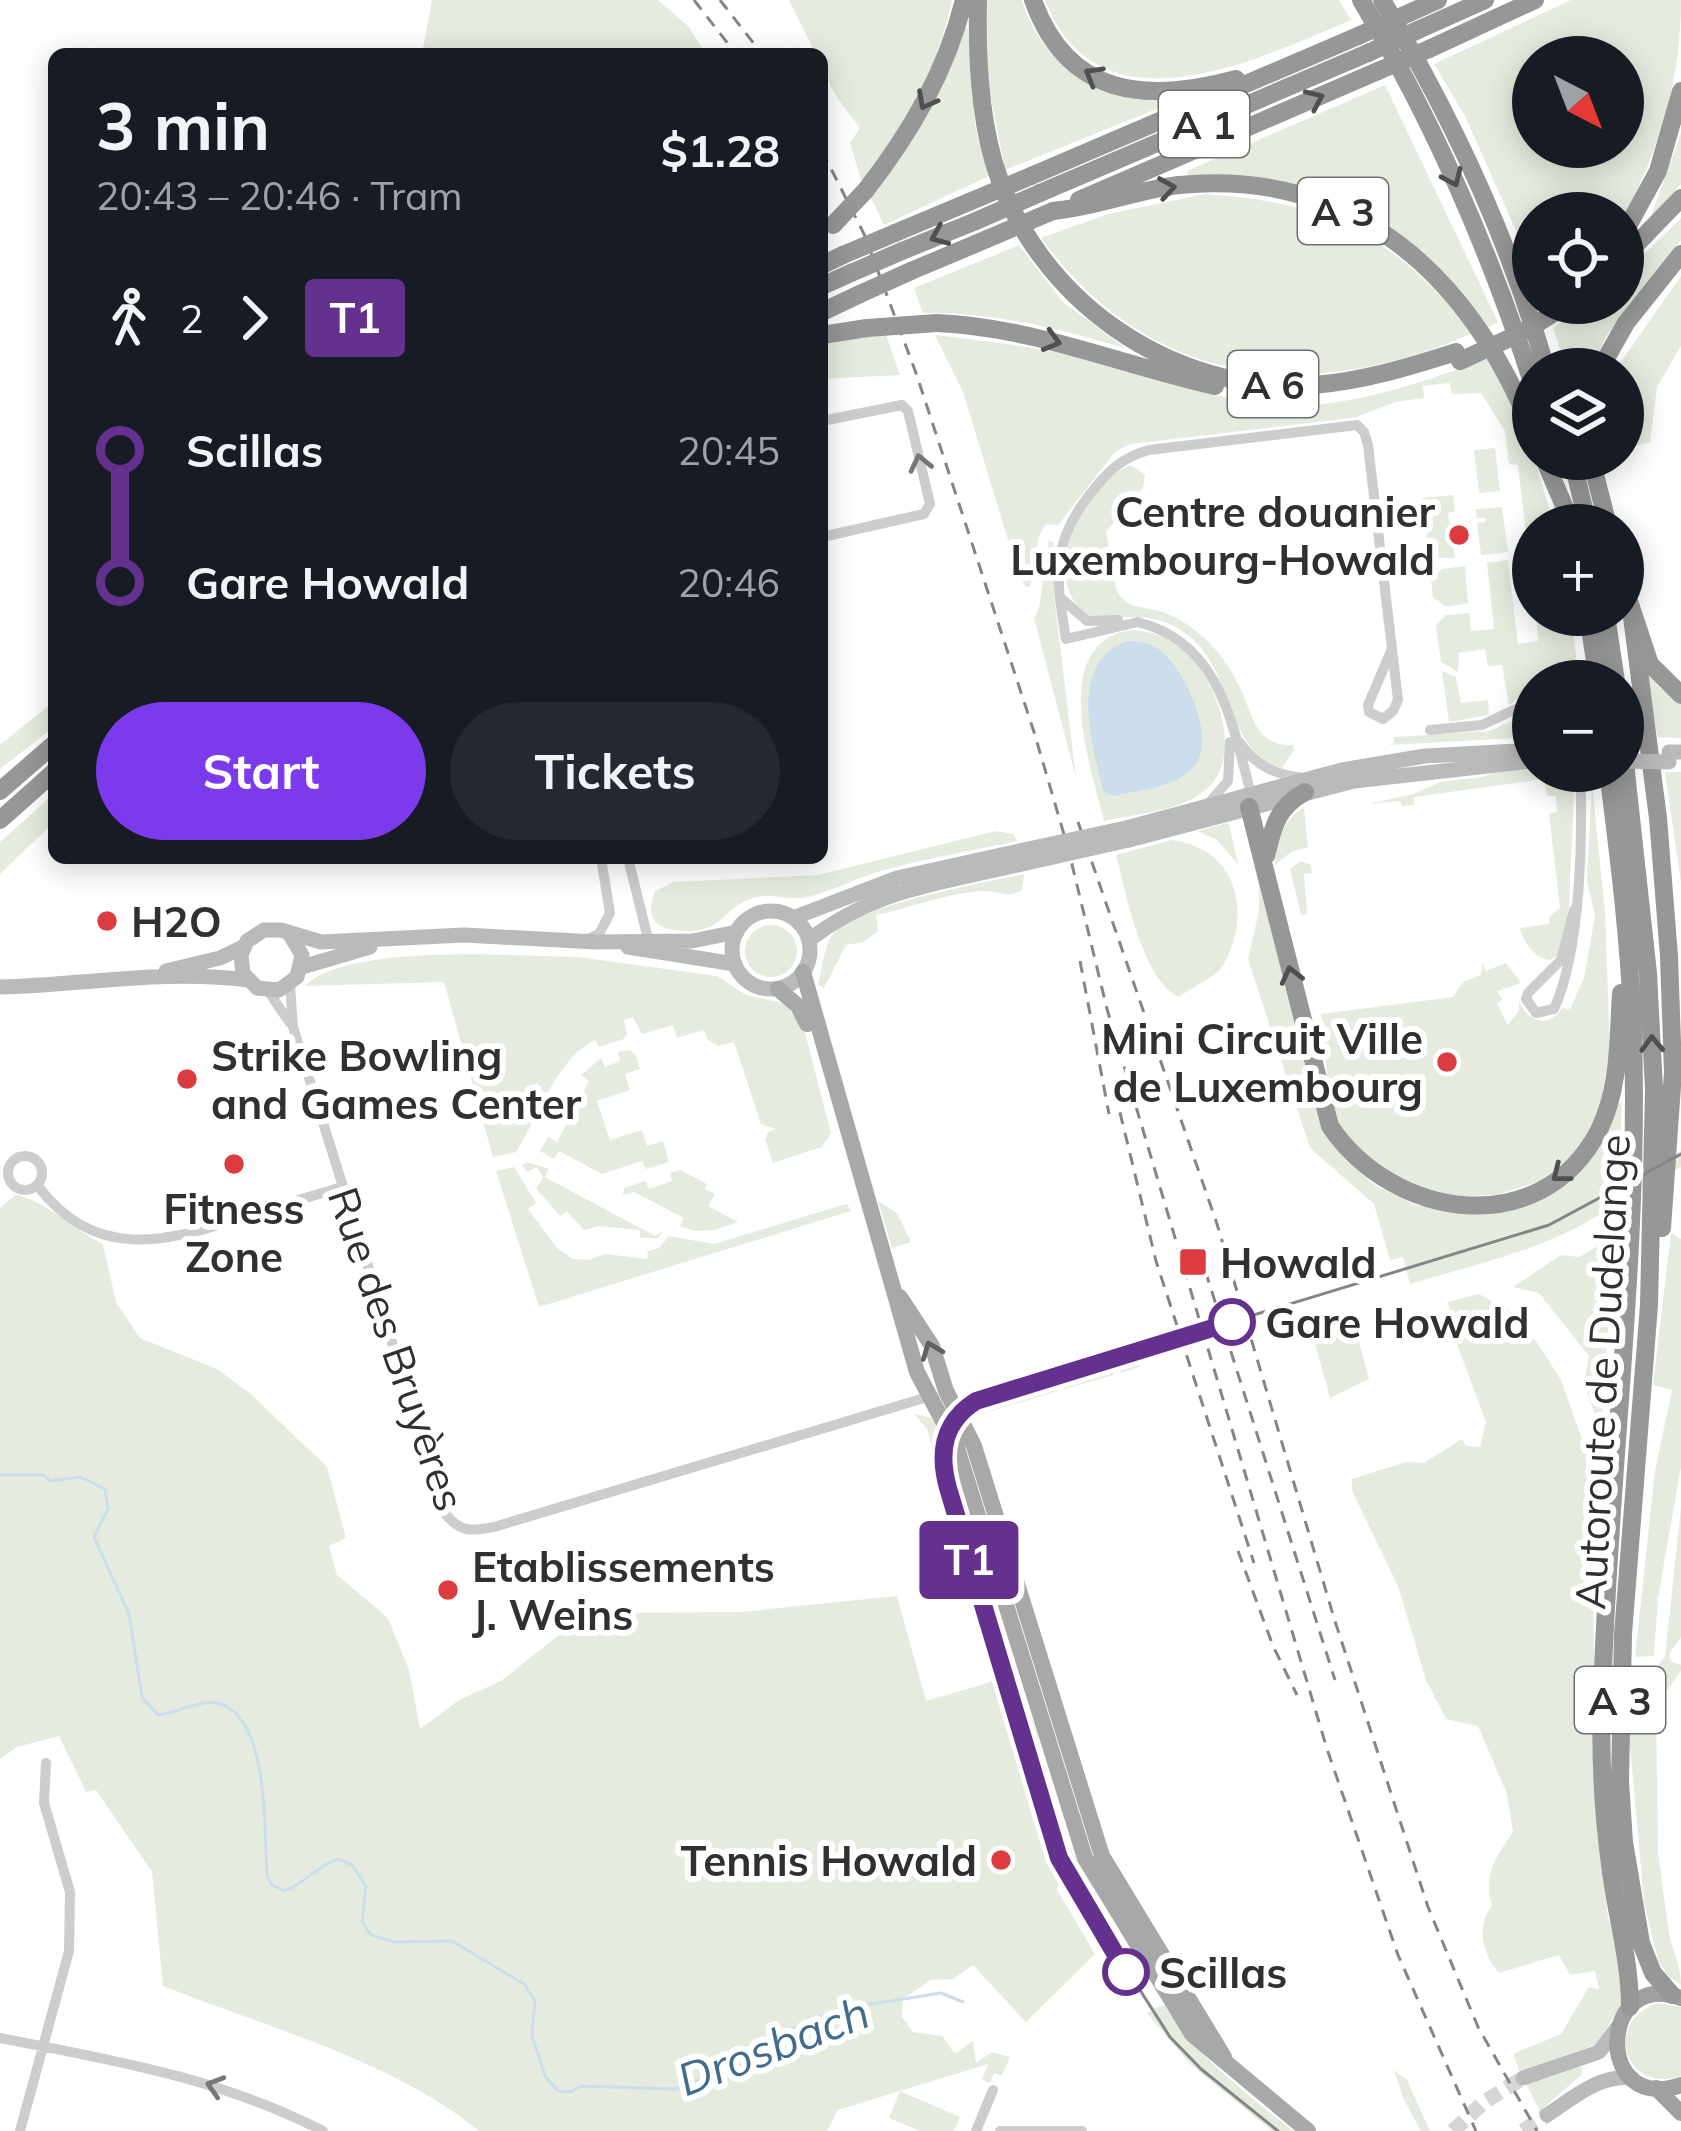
<!DOCTYPE html>
<meta charset="utf-8">
<style>
:root{--surface:#171b24;--page:#242831;--text:#f1f3f6;--muted:#9ea1a6;--accent:#7c3aed}
body{margin:0;font-family:Mulish,sans-serif;background:var(--page);color:var(--text);height:100vh;display:flex;flex-direction:column;font-size:45px;white-space:nowrap}
*{box-sizing:border-box;margin:0}
p{font-size:39px;color:var(--muted)}
.icon{flex:none;width:66px;height:66px;fill:none;stroke:currentColor;stroke-width:2;stroke-linecap:round;stroke-linejoin:round}
.map{position:relative;flex:1;overflow:hidden}
.sheet{position:absolute;left:48px;top:48px;width:780px;height:816px;display:flex;flex-direction:column;background:var(--surface);border-radius:18px;box-shadow:0 6px 30px #0003}
.sheet>*{flex:none}
.badge{padding:0 24px;border-radius:9px;font-size:42px;line-height:78px}
.needle{width:78px;rotate:138deg}
.fabs{position:absolute;left:1512px;top:36px;display:grid;gap:24px}
.fabs a{display:grid;place-items:center;width:132px;height:132px;border-radius:50%;background:var(--surface);box-shadow:0 6px 30px #0003;font-size:60px}
.map>.badge{position:absolute;translate:-50% -50%;box-shadow:0 0 0 6px #fff}
.legs{display:flex;align-items:center;gap:18px;height:132px;padding:0 48px;font-size:39px}
.legs p{margin-inline-start:auto}
.summary{display:flex;align-items:center;justify-content:space-between;height:204px;padding:0 48px}
h1{font-size:66px;font-weight:700;line-height:90px}
.action{display:flex;gap:24px;margin-top:auto;padding:24px 48px}
.action a{flex:1;height:138px;border-radius:72px;background:var(--accent);color:#fff;font-size:48px;font-weight:700;line-height:138px;text-align:center}
.action a+a{background:var(--page);color:var(--text)}
ul{padding:0 48px;list-style:none}
li{display:flex;align-items:center;gap:42px;height:132px;font-size:45px}
li i{display:grid;place-items:center;width:18px;height:100%;margin:0 15px;background:currentColor}
li i::after{content:'';width:30px;height:30px;margin:-15px;border:9px solid;border-radius:50%;background:var(--surface)}
li p{margin-inline-start:auto}
li:first-child i{background:linear-gradient(#0000 50%,currentColor 0)}
li:last-child i{background:linear-gradient(currentColor 50%,#0000 0)}
.map>svg:first-child{display:block}
</style>
<div class="map">
<svg width="1681" height="2131" viewBox="0 0 1681 2131">
<rect width="100%" height="100%" fill="#fff"/>
<!-- green -->
<path fill="#e5ecdf" fill-rule="evenodd" d="M432 0H658L688 26 706 54H422Z
M789 0H952C938 70 904 127 862 183L850 143 860 128C844 106 822 83 822 54H816Z
M987 0H1022C1035 46 1073 83 1119 96 1137 101 1158 97 1174 102L1005 170 988 83Z
M1045 0H1339L1351 20C1257 60 1098 138 1045 0Z
M1571 0H1681C1681 79 1660 149 1623 218V213H1533V269L1465 116 1434 64ZM1533 57H1623V147H1533Z
M965 28H968L975 125 989 176 884 225 870 196C912 143 942 92 965 28Z
M1385 85 1498 322 1487 328 1451 281 1369 218 1189 179 1187 171Z
M1681 133V184L1650 219Z
M1205 194C1329 202 1395 237 1473 333 1310 405 1150 388 1041 238L1108 214Z
M1681 218V240L1607 335 1590 369H1567L1553 328 1589 303H1623V275Z
M1019 245 1063 302 1125 348C1057 328 994 312 923 313L914 288Z
M1681 276V346L1657 387 1650 442 1623 449V369H1616Z
M885 332 900 375 822 379V343Z
M935 335C988 341 1038 347 1089 360 1164 380 1242 411 1322 404 1378 398 1437 377 1490 358L1528 438 1554 525H1533V591L1518 465 1509 464 1505 431 1481 393 1452 394 1450 383 1423 386 1424 398 1395 402 1357 417 1335 420 1130 444 1115 452 1058 525 1046 524 1039 536 1030 586 1026 587 1020 579 963 392Z
M1495 448 1500 491 1479 493 1474 450Z
M1131 465 1145 475 1143 487 1106 532C1110 550 1110 580 1120 596 1129 609 1149 607 1163 612 1198 625 1226 656 1241 690 1254 718 1256 746 1293 745L1294 750 1282 768C1222 753 1238 664 1179 629 1148 610 1119 621 1086 615 1037 575 1084 482 1131 465Z
M1453 495 1455 511 1448 513 1455 558H1439L1428 549 1422 498Z
M1502 507 1508 552 1481 555 1477 523 1485 522V518H1477L1476 509Z
M1049 540 1054 543V596L1076 778 1034 618 1039 608Z
M1508 560 1518 644 1538 641 1536 615H1571L1579 681H1533V688L1509 705 1502 665 1488 666 1485 649 1459 653 1458 672 1441 662 1436 625 1446 615 1469 613 1471 631 1494 629 1487 563Z
M1465 566 1468 603 1446 607 1433 597 1431 580 1442 569Z
M1131 630C1150 631 1168 636 1183 649 1217 679 1247 759 1203 792 1177 812 1134 814 1104 821 1091 768 1047 643 1131 630Z
M1643 662 1658 686 1681 702V738L1658 737Z
M1442 671 1456 677 1461 703 1488 700 1489 715 1449 722Z
M54 701V727L0 769V745Z
M1533 712V737L1389 745 1394 743V737L1489 731Z
M1503 769 1575 771 1569 907 1559 955 1550 960C1535 959 1523 942 1520 928L1549 924V917L1560 908 1549 814 1557 812 1556 796H1547L1544 779 1414 797V805L1402 806 1400 801 1368 804 1414 794 1440 782 1483 777Z
M1665 772H1681V883Z
M1592 784 1605 912 1610 1051 1599 1111 1577 1150 1559 1168 1537 1182 1497 1195 1446 1197 1392 1180 1340 1129 1329 1096 1321 1014 1453 997 1463 982 1481 975 1482 963 1486 971 1506 963 1521 983 1497 991 1502 999 1497 1004 1508 1025 1519 1010V1001C1528 1022 1549 1029 1562 1008L1570 1009 1584 978 1595 916 1587 881Z
M54 794V822L0 874V842Z
M1304 807 1308 847 1291 852 1275 865C1272 843 1285 819 1304 807Z
M1227 823 1229 824 1238 864 1217 840 1198 831Z
M996 831 1013 834 1017 841C972 851 926 858 881 871 855 878 828 894 802 898 786 900 773 893 756 897 720 907 725 937 674 930 650 927 647 911 655 891L674 882 818 875Z
M1247 835 1334 1144 1345 1160 1376 1186 1416 1205 1463 1214 1550 1191 1616 1103H1622L1618 1185 1681 1151V1167C1640 1184 1609 1212 1570 1231 1519 1255 1463 1268 1410 1284L1403 1257 1390 1260 1374 1204 1310 1148 1248 959 1259 911V887Z
M1172 840C1236 848 1253 911 1224 964 1217 977 1192 987 1179 997 1142 980 1126 893 1116 855Z
M1301 861 1311 865 1312 873 1304 874 1307 914 1301 915 1290 869Z
M1024 874 1022 890C1006 899 1001 891 985 891 949 892 911 908 876 915L878 931 864 942 846 945 824 988 818 985C822 971 823 952 830 939 846 906 986 883 1024 874Z
M745 951a26 26 0 1 1 52 0a26 26 0 1 1-52 0Z
M473 954 578 957 717 976 746 995 786 1004 805 1033 831 1133 822 1147 773 1163 765 1139 768 1132 776 1129 761 1124 734 1042 718 1046 708 1040 704 1030 677 1038 673 1025 642 1034 633 1017 624 1020 627 1034 624 1039 599 1047 595 1040C556 1059 539 1116 516 1152L493 1157 444 982 305 986C336 955 429 955 473 954Z
M629 1050 636 1055 640 1069 625 1074 630 1090 597 1101 610 1140 642 1130 647 1146 663 1141 669 1162 646 1169 642 1161 602 1174 559 1151 554 1159 540 1151 548 1137 557 1142 589 1081 581 1075 601 1058 605 1067 620 1061 618 1052Z
M527 1162 549 1169 545 1177 655 1236 663 1231 658 1238H640V1230L600 1226 584 1230 567 1211 560 1216 536 1188 543 1178 537 1167 527 1172 522 1165Z
M514 1167 536 1203 528 1209 557 1248 573 1259 589 1260 605 1254 647 1259 648 1251 659 1248 669 1236 714 1244 839 1206 847 1204 851 1211 539 1307 496 1171Z
M680 1170 707 1184 705 1189 715 1194 708 1206 738 1222 715 1230 694 1231 680 1226 684 1218 634 1192 623 1195 624 1188 645 1181 649 1189 672 1181 670 1173Z
M15 1195C44 1199 73 1230 103 1244L116 1302 140 1338 217 1369 251 1394 327 1467 346 1538 329 1546 337 1575 388 1618 409 1670 420 1729 459 1700 501 1681 586 1613 741 1612 897 1596 926 1701 990 1682 994 1676 1059 1881 1057 1890 1095 1954 1026 2022 973 1965 953 1979 931 1980 903 1999 902 2017 913 2032 942 2036 955 2054 973 2041 976 2063 992 2052 1010 2057 1002 2076 994 2073 990 2083 982 2080 988 2064 838 2110 827 2131H479C396 2062 264 2026 163 1986L152 1872 96 1790 86 1792 59 1736 17 1747 0 1759V1208Z
M878 1201 897 1213 911 1242 892 1248Z
M1671 1233 1681 1239V1467L1658 1598 1654 1656 1635 1657 1655 1471 1672 1390 1653 1385Z
M1614 1237 1603 1406 1599 1426 1584 1384 1589 1356 1539 1293 1513 1287 1561 1255 1579 1257Z
M1479 1294 1516 1315 1540 1347 1561 1380 1585 1448 1592 1532 1597 1829 1608 1917 1622 1969 1623 2002 1597 2044 1520 2072 1513 2054 1561 2034 1589 1987 1599 1989 1595 1971 1570 1975 1559 1955 1499 1973C1483 1954 1475 1927 1492 1906 1483 1874 1495 1859 1513 1832L1507 1794 1478 1726 1446 1719 1426 1680 1398 1586 1352 1491V1479L1406 1462 1424 1463 1462 1439 1466 1446 1480 1447 1486 1422 1454 1336 1448 1302Z
M1354 1324 1369 1379 1330 1398 1313 1337Z
M1130 1343 1140 1361 1138 1367 1121 1373 1118 1367 1113 1369 1114 1375 1064 1389 1062 1384 1057 1386 1058 1391 982 1414 973 1391Z
M914 1414 931 1418 944 1432 939 1445 952 1456 957 1467 940 1472 927 1429Z
M960 1477 979 1558 970 1574 943 1483Z
M1681 1507V1637L1669 1654 1672 1662 1681 1665V1671L1656 1706 1658 1851 1668 1928C1671 1949 1681 1964 1681 1985L1669 1977 1658 1960 1644 1902 1628 1723 1633 1670 1656 1667 1665 1657Z
M976 1590 992 1598 1004 1642 996 1657Z
M1009 1674 1015 1677C1023 1703 1042 1732 1041 1758L1037 1750 1031 1752 1033 1759 1039 1758 1052 1800 1041 1809 1047 1805 1045 1798 1039 1799 1002 1676Z
M1054 1820 1093 1888 1075 1896 1060 1868 1046 1821Z
M1658 2003 1681 2007V2076C1625 2095 1602 2021 1658 2003Z
M1159 2006H1165C1198 2058 1245 2092 1293 2131H1272L1190 2064 1147 2013Z
M1583 2067 1581 2075 1540 2111 1526 2084 1564 2069Z
M1394 2070 1407 2080 1430 2131H1421L1404 2100Z
M900 2091 960 2117 954 2131H919L889 2118Z"/>
<!-- water -->
<path fill="#ccddeb" d="M1127 641C1136 641 1147 642 1154 646 1184 663 1220 742 1192 769 1174 788 1138 790 1113 796L1103 790C1092 744 1067 663 1127 641Z"/>
<g fill="none" stroke-linecap="round" stroke-linejoin="round">
<!-- stream -->
<path stroke="#ccddeb" stroke-width="3" d="M0 1475H44L50 1481 80 1477 105 1489 108 1509 94 1537 129 1614 142 1697 158 1715C177 1713 203 1698 221 1704 270 1721 264 1833 267 1876L272 1885 284 1891C305 1884 315 1867 338 1859L352 1865 366 1886 362 1922 371 1935 395 1942 452 1941 524 1984 535 2001 532 2036 545 2076 558 2091 571 2092 581 2086 675 2089 746 2062 763 2052 779 2034 840 2009 941 1993 963 2002"/>
<!-- secondary-tunnel -->
<path stroke="#d6d6d6" stroke-width="15" stroke-dasharray="15 8" stroke-linecap="butt" d="M1453 2131 1484 2102 1523 2078
M1523 2131 1547 2115"/>
<!-- minor -->
<path stroke="#cdcdcd" stroke-width="10" d="M822 421 902 405 908 411 930 504 924 514 822 537
M1062 599 1087 621 1118 620
M1137 622C1219 641 1232 722 1251 794
M1138 622 1066 639C1056 579 1050 544 1090 494 1108 471 1121 458 1149 450L1357 425 1364 432 1368 445 1398 700 1393 711 1383 719 1369 712 1368 705 1391 651
M1430 730 1482 725 1533 701
M1239 742C1256 766 1275 775 1304 778
M1207 805 1228 781 1230 742
M628 858 648 939
M1574 910 1561 960 1528 993 1526 999 1536 1013 1554 1009C1581 950 1583 836 1580 771
M587 939 599 934 610 913 601 858
M290 985 293 1027 446 1515C462 1533 472 1531 494 1527L931 1396
M268 991 290 1023
M8 1173a17 17 0 1 1 34 0a17 17 0 1 1-34 0Z
M37 1185C95 1262 164 1242 242 1218 275 1207 309 1197 342 1187
M0 2038C111 2060 221 2078 323 2131
M20 2131 69 1951 70 1892 44 1803 46 1763
M976 2131 993 2090
M1000 2131H1082"/>
<!-- secondary -->
<path stroke="#bababa" stroke-width="15" d="M1669 752H1681
M1126 828 1342 770 1425 756 1533 750
M1129 840 1354 781 1533 761
M732 950a39 39 0 1 1 78 0a39 39 0 1 1-78 0Z
M793 918 897 878 1001 855
M290 935 302 955 297 977 279 990 257 988 243 973 241 955 247 941 264 930H281L321 942 464 935 596 942 692 941 737 932
M809 940C872 892 929 885 1004 868
M628 947 735 964
M302 967 370 947
M166 971 220 958 243 947
M0 987C82 985 166 969 248 980
M1523 2078 1599 2052 1617 2028
M1547 2115C1573 2098 1600 2074 1632 2078"/>
<!-- primary -->
<path stroke="#a8a8a8" stroke-width="16" d="M803 972 917 1372 957 1448 1085 1858 1192 2034 1308 2131
M778 989 798 1006 807 1024
M900 1297 932 1346 946 1391 974 1446 1102 1856 1224 2057"/>
<!-- trunk -->
<path stroke="#a0a0a0" stroke-width="16" d="M1681 1998C1599 1967 1593 2115 1681 2085
M1656 2088 1681 2113"/>
<!-- motorway -->
<path stroke="#979797" stroke-width="18" d="M978 0C977 54 979 111 994 163 1035 299 1171 395 1314 385 1363 381 1409 367 1456 352
M1033 0C1068 98 1147 103 1236 79
M1361 0C1433 120 1490 252 1533 385
M1382 0C1452 117 1509 238 1546 369
M1409 13 1438 0
M1418 30 1485 0
M1429 49 1535 0
M1031 176 1358 36
M866 190C911 132 946 72 964 0
M1040 193 1368 53
M1079 200 1378 71
M1053 211C1096 207 1136 190 1179 185 1356 168 1471 278 1533 433
M895 233 969 202
M1623 235 1658 171 1681 91
M902 251 976 221
M1623 258 1681 198
M822 265 843 255
M911 271 987 239
M822 286 851 273
M822 312 860 294
M937 323C1033 327 1121 365 1215 386
M822 335 867 328
M1600 369 1626 323 1681 254
M1544 459 1571 522
M1572 459 1588 525
M1591 459 1608 525
M1623 583 1650 664 1681 695
M1588 615 1598 681
M1606 615 1616 681
M1632 617 1658 818 1669 956 1673 1072 1662 1228
M1623 745 1648 973 1654 1089 1649 1305 1623 1634 1620 1782 1624 1842 1641 1943 1653 1973 1672 1995
M1608 771C1619 858 1630 947 1633 1034 1640 1256 1608 1478 1602 1699 1600 1757 1603 1815 1611 1872 1617 1918 1630 1961 1630 2007
M0 791 54 744
M1249 807 1330 1126C1392 1219 1541 1243 1599 1130 1620 1088 1618 1039 1621 993
M0 820 54 772
M1266 856C1273 827 1277 807 1305 792"/>
<!-- tram -->
<path stroke="#858585" stroke-width="3" d="M1278 2131 1201 2069 1170 2037 1069 1879 944 1476C938 1439 952 1410 988 1396L1549 1225 1681 1154"/>
<!-- rail -->
<path stroke="#858585" stroke-width="3" stroke-dasharray="12 9" stroke-linecap="butt" d="M694 0 736 54
M720 0 762 54
M822 151 864 234 916 373 1034 732 1068 848 1107 1009 1327 1749 1398 1955 1476 2131
M1078 822 1217 1224 1334 1618 1428 1907 1478 2027 1537 2131
M1080 961 1109 1114
M1115 1092 1156 1261 1254 1563
M1199 1251 1335 1680
M1238 1551 1273 1646 1297 1695"/>
<!-- secondary-bridge -->
<path stroke="#bababa" stroke-width="15" d="M1623 761 1669 762
M1001 855 1126 828
M1004 868 1129 840"/>
<!-- motorway-bridge -->
<path stroke="#979797" stroke-width="18" d="M1358 36 1409 13
M1368 53 1418 30
M1378 71 1429 49
M969 202 1031 176
M976 221 1040 193
M833 225 866 190
M987 239 1053 211
M843 255 895 233
M851 273 902 251
M860 294 911 271
M867 328 937 323
M1460 361 1523 332 1570 303"/>
</g>
<!-- one-way arrows -->
<defs><path id="oneway-chevron" d="M-2-3.5L2.5 0L-2 3.5" fill="none" stroke-width="1.6" stroke-linecap="round" stroke-linejoin="round" transform="scale(3)"/></defs>
<g stroke="#4f4f4f">
<use href="#oneway-chevron" transform="translate(1093 75) rotate(-150)"/>
<use href="#oneway-chevron" transform="translate(1315 99) rotate(-24)"/>
<use href="#oneway-chevron" transform="translate(926 101) rotate(118)"/>
<use href="#oneway-chevron" transform="translate(1453 178) rotate(66)"/>
<use href="#oneway-chevron" transform="translate(1167 188) rotate(-9)"/>
<use href="#oneway-chevron" transform="translate(939 236) rotate(157)"/>
<use href="#oneway-chevron" transform="translate(1052 341) rotate(16)"/>
<use href="#oneway-chevron" transform="translate(1291 975) rotate(-104)"/>
<use href="#oneway-chevron" transform="translate(1652 1044) rotate(-92)"/>
<use href="#oneway-chevron" transform="translate(1560 1174) rotate(142)"/>
</g>
<g stroke="#777">
<use href="#oneway-chevron" transform="translate(920 463) rotate(-103)"/>
<use href="#oneway-chevron" transform="translate(215 2086) rotate(-163)"/>
</g>
<use stroke="#606060" href="#oneway-chevron" transform="translate(931 1350) rotate(-111)"/>
<g fill="none" stroke-linecap="round" stroke-linejoin="round">
<!-- line-1 casing -->
<g stroke="#fff" stroke-width="27">
<path id="line-1" d="M1126 1972 1059 1858 948 1488C938 1452 943 1422 976 1401L1232 1322"/>
</g>
<!-- line-1 -->
<use href="#line-1" stroke="#64318f" stroke-width="18"/>
</g>
<!-- markers -->
<g fill="#dc3c3f" stroke="#fff" stroke-width="4.5">
<circle cx="1459" cy="535" r="12"/>
<circle cx="107" cy="921" r="12"/>
<circle cx="1447" cy="1062" r="12"/>
<circle cx="187" cy="1079" r="12"/>
<circle cx="234" cy="1164" r="12"/>
<rect x="1178" y="1247" width="30" height="30" rx="6"/>
<circle cx="448" cy="1590" r="12"/>
<circle cx="1001" cy="1860" r="12"/>
</g>
<g fill="#fff" stroke="#64318f" stroke-width="6">
<circle cx="1232" cy="1322" r="21"/>
<circle cx="1126" cy="1972" r="21"/>
</g>
<g text-anchor="middle" dominant-baseline="central" stroke-width="12" stroke-linejoin="round" paint-order="stroke">
<!-- shield labels -->
<g fill="#fff" stroke="#6e6e6e" stroke-width="3">
<rect x="1159" y="91" width="90" height="66" rx="9"/>
<rect x="1298" y="178" width="90" height="66" rx="9"/>
<rect x="1228" y="351" width="90" height="66" rx="9"/>
<rect x="1575" y="1667" width="90" height="66" rx="9"/>
</g>
<g font-size="39" font-weight="bold" fill="#303030">
<text x="1204" y="124">A 1</text>
<text x="1343" y="211">A 3</text>
<text x="1273" y="384">A 6</text>
<text x="1620" y="1700">A 3</text>
</g>
<!-- poi labels -->
<g font-size="42" font-weight="bold" fill="#303030" stroke="#fff" text-anchor="start">
<text x="1435" y="511" text-anchor="end">Centre douanier<tspan x="1435" dy="48">Luxembourg-Howald</tspan></text>
<text x="131" y="921">H2O</text>
<text x="1423" y="1038" text-anchor="end">Mini Circuit Ville<tspan x="1423" dy="48">de Luxembourg</tspan></text>
<text x="211" y="1055">Strike Bowling<tspan x="211" dy="48">and Games Center</tspan></text>
<text x="234" y="1208" text-anchor="middle">Fitness<tspan x="234" dy="48">Zone</tspan></text>
<text x="1220" y="1262">Howald</text>
<text x="472" y="1566">Etablissements<tspan x="472" dy="48">J. Weins</tspan></text>
<text x="977" y="1860" text-anchor="end">Tennis Howald</text>
</g>
<!-- stop labels -->
<g font-size="42" font-weight="bold" fill="#303030" stroke="#fff" text-anchor="start">
<text x="1265" y="1322">Gare Howald</text>
<text x="1159" y="1972">Scillas</text>
</g>
<!-- street labels -->
<g font-size="42" fill="#303030" stroke="#fff">
<text transform="translate(397 1349) rotate(71)">Rue des Bruyères</text>
<text transform="translate(1602 1372) rotate(-87)">Autoroute de Dudelange</text>
</g>
<!-- water labels -->
<g font-size="45" font-style="italic" fill="#416c8e" stroke="#fff">
<text transform="translate(773 2045) rotate(-21)">Drosbach</text>
</g>
</g>
</svg>
<div class="fabs">
<a><svg class="needle" viewBox="-14 -14 28 28"><path d="M0-13l5 13h-10z" fill="#e53935"/><path d="M0 13l5-13h-10z" fill="#9ea1a6"/></svg></a>
<a><svg class="icon" aria-label="locate" viewBox="0 0 24 24"><circle cx="12" cy="12" r="6"/><path d="M12 2v4M12 18v4M2 12h4M18 12h4"/></svg></a>
<a><svg class="icon" aria-label="layers" viewBox="0 0 24 24"><path d="M12 4l9 5-9 5-9-5zM3 14l9 5 9-5"/></svg></a>
<a>+</a>
<a>−</a>
</div>
<b class="badge" style="left:969px;top:1560px;background:#64318f;color:#fff">T1</b>
<section class="sheet">
<div class="summary"><div><h1>3 min</h1><p>20:43 – 20:46 · Tram</p></div><b>$1.28</b></div>
<div class="legs"><svg class="icon" aria-label="walk" viewBox="0 0 24 24"><circle cx="13" cy="4" r="2"/><path d="M13 8l-2 6 4 7M11 14l-3 7M7 12l3-4h3l4 4"/></svg>2<svg class="icon" aria-label="forward" viewBox="0 0 24 24"><path d="M9 5l7 7-7 7"/></svg><b class="badge" style="background:#64318f;color:#fff">T1</b></div>
<ul>
<li><i style="color:#64318f"></i><b>Scillas</b><p>20:45</p></li>
<li><i style="color:#64318f"></i><b>Gare Howald</b><p>20:46</p></li>
</ul>
<div class="action"><a>Start</a><a>Tickets</a></div>
</section>
</div>
